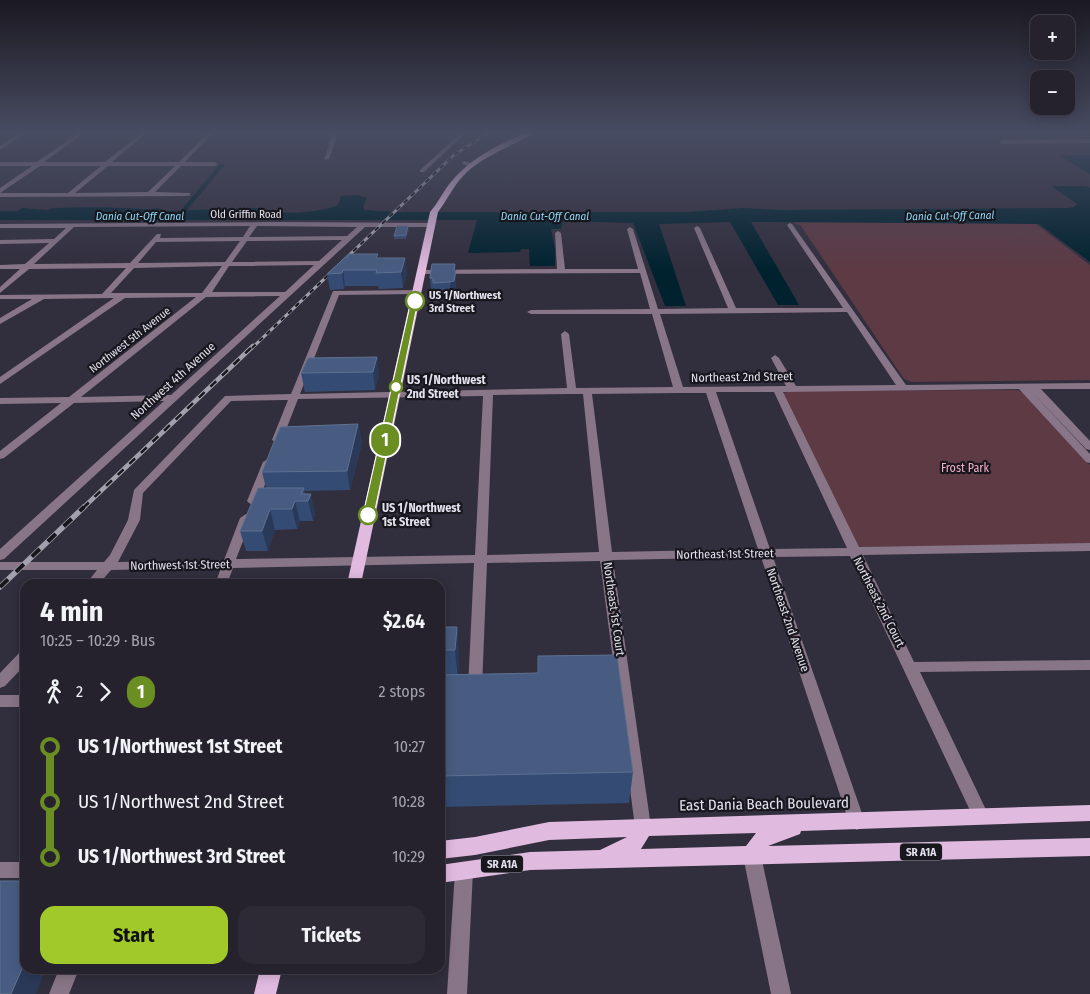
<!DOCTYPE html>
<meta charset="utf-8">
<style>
:root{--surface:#25222e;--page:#2d2a36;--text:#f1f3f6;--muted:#a3a4aa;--line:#423f4a;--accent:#a1c92a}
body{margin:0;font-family:"Fira Sans Condensed",sans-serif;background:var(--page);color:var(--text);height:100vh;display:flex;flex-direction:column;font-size:19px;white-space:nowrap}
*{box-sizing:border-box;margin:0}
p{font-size:16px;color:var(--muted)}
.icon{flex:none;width:28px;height:28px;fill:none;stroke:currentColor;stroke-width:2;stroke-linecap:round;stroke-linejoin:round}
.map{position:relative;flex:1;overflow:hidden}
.sheet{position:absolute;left:20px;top:579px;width:425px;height:395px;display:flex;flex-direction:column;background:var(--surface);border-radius:15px;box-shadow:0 2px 12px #0003,0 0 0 1px var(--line)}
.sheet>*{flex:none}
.badge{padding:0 10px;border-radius:16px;font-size:18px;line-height:32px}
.tools{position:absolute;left:1030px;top:15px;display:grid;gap:10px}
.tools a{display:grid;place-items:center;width:45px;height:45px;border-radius:10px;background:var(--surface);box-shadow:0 2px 12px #0003,0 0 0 1px var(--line);font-size:25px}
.map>.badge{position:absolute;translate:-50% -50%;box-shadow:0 0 0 2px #fff}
.legs{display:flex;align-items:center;gap:8px;height:55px;padding:0 20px;font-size:16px}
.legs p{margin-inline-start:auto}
.head{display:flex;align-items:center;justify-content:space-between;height:85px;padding:0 20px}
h1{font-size:28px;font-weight:700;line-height:38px}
.primary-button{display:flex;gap:10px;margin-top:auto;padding:10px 20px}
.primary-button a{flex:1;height:58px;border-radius:15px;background:var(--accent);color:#111;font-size:20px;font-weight:700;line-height:58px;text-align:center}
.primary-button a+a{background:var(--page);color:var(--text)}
ul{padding:0 20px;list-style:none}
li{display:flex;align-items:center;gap:18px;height:55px;font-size:19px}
li i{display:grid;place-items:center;width:8px;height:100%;margin:0 6px;background:currentColor}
li i::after{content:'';width:12px;height:12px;margin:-6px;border:4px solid;border-radius:50%;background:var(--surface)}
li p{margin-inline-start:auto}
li:first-child i{background:linear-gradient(#0000 50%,currentColor 0)}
li:last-child i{background:linear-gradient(currentColor 50%,#0000 0)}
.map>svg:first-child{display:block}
</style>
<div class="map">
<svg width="1090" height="994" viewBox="0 0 1090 994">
<rect width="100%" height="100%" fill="#312e3d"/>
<!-- green -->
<path fill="#5d3a44" d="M858 221 1036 224 1090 265V380L912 382 904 379 801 226 793 222Z
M1018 390 1027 395 1090 465V544L857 547 783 396 784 393 789 391Z"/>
<!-- water -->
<path fill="#00222f" d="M1059 155H1090V174Z
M1051 186H1086L1090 188V262L1039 224 751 222 799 305H778L730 222 659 224 686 306H665L633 223 563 221 561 229H551L555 249V266H530L529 249H521L520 252 468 253 477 220H0V211H17L22 208 47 210 53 208C81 207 113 207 143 209 150 210 155 207 162 209L161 211 259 208C263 208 267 210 271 211 287 215 322 212 338 205L341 196 357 195 367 198 363 206 364 210 398 212H688L743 208 781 210 1068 208 1074 207 1077 204Z"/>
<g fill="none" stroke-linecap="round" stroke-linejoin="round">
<!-- canal -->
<path fill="#00222f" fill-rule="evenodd" d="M220 164 225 165 186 211H182V209Z"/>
<!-- minor -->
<path fill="#887587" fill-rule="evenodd" d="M23 131H29L0 150V146Z
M81 131H87L44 162H105L144 131H149L112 162H179L210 131H215L185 162H215L218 164 215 166H181L155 192 190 193V195L188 196 0 197V193H68L101 166H40L0 193V188L32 166H0V162H37ZM108 166H175L148 192 75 193Z
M281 131H319L317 133Z
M334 131H339L329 159 324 160Z
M463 131H468L424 172H420V170Z
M1090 139V143L1002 144 999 142 1002 140Z
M464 161 474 164 475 165 472 167 462 164Z
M278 222 431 223 434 225 431 227H365L4 559 0 560V549L164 401 74 403 4 458 0 459V451L61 403 0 404V398L69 397 196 297 125 298 0 384V377L114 298 44 299 0 324V318L32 299H0V295L102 294 126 268 29 269 0 293V287L20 269H0V265L25 264 49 243 0 244V240L54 239 66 228H0V224ZM250 226 243 237 160 238 161 234H157L130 263 34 264 74 227ZM257 226 357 227 347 236 249 237ZM342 240 319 261 232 262 247 241ZM240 241 225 262 138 263 156 242ZM314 265 285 292H212L229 266ZM222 266 202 293H111L134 268ZM280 296 171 395 81 397 206 297Z
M790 223 792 224 906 385 1090 383V389H1041L1090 441V450L1086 449 1029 389 1090 454V463L1086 462 1019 389 783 392 859 547 1090 543V551L863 555 914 662 1090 660V670L920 672 989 816 987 821 981 824 975 821 850 556 773 557 865 822 863 827 857 830 851 827 849 822 761 557 613 560 651 827 649 832 643 835 637 832 635 827 600 561 487 563 482 688 480 692 475 694 470 692 468 688 474 563 233 568 227 584H215L221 568 111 570 99 584H86L97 570H0V562H104L110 555 128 520 134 490 225 396 291 394 333 291 417 290 421 292 417 294 339 295 300 394 567 388 561 334 565 331 569 334 576 388 673 387 652 314H531L527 312 531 310 650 309 640 273 421 274 417 272 421 270 557 269 555 233 558 231 561 233 565 269H638L627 229 630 227 633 229 658 309 728 308 694 228 697 226 700 228 736 308H843L787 225ZM847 312 896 385 796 386 779 358 775 355 771 358 786 386 683 387 660 314ZM716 392H774L847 548 770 549ZM679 393H706L758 549 612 552 592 394ZM572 394H583L599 552 487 555 493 395ZM483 396 475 555 236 559 252 518 246 514 240 518 224 560 118 562 140 520 143 493 231 401 288 400 272 440 277 443 282 440 298 399Z
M268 459 273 462 259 501 253 505 249 503 247 501 263 462Z
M25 651V665L5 686 0 688V673L20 652Z
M0 695H25V707H0Z
M752 848 758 850 761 856 791 994H771L743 856 746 850Z
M0 862H25V878H0Z
M464 863 470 865 473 871 467 994H447L455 871 458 865Z
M59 969H79L69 994H49Z"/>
<!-- major -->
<path fill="#e0badf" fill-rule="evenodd" d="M529 131H537C514 146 488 153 467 172 454 184 448 199 438 212L361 584H347L430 212C438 203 443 192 450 183 470 158 500 144 529 131Z
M1090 805V821L801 831 800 834 768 846 1090 838V856L530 870 440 883V865L530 852 600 850 627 837 549 840 475 855 440 859V841L475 837 549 822ZM756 833 746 846 641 849 649 836Z
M260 969H282L276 994H254Z"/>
<!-- rail-far2 casing -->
<g stroke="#a2a0ac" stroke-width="3">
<path id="rail-far2" d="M252 348 454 155 491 131"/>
</g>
<!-- rail-far1 casing -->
<g stroke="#a2a0ac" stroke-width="4.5">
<path id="rail-far1" d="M83 508 253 346"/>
</g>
<!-- rail casing -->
<g stroke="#a2a0ac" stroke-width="5.5">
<path id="rail" d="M0 587 84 507"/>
</g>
<!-- rail-far2 -->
<use href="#rail-far2" stroke="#18171e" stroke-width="2" stroke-dasharray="5" stroke-linecap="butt"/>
<!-- rail-far1 -->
<use href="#rail-far1" stroke="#18171e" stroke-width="2.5" stroke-dasharray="8" stroke-linecap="butt"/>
<!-- rail -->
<use href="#rail" stroke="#18171e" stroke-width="4" stroke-dasharray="11" stroke-linecap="butt"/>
</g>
<!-- wall -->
<path fill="#344c73" d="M408 226 409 230 406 239H394V236Z
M349 254V255L378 258H405L407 274 403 288 379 289 378 286H345L344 289 330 290 327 274Z
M455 264 456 283 455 293 451 294 434 295V290H431L430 278Z
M377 357 379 374 375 390 305 392 301 373Z
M358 424 362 443 350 490 304 491 315 514 313 521H300L297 529 275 530 268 551H246L240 531 266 488 262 472Z
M440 627H457L459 658 458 674 633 772 629 803 440 807Z
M361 969H389L388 974 362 975Z"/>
<!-- shaded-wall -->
<path fill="#2b3958" d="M408 226 409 230 406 239V235Z
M405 258 407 274 403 288 401 272Z
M455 264 456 283 455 293 451 294 450 282 454 271Z
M343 270 345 286 344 289 342 273Z
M377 357 379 374 375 390 373 372Z
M358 424 362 443 350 490 347 471Z
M311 494 315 514 313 521 308 501Z
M295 501 300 521 297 529 292 509Z
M270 509 275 530 268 551 262 531Z
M457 627 459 658 458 681 455 650Z
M25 962V969H44L45 971 36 994H11Z"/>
<!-- building -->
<path fill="#475c80" stroke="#5f7191" d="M397 226H408L406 235 394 236Z
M349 254 347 259 349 254H378L376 258H405L401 272 376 273 377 270H343L342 273 327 274Z
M432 264H455L454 271H456L454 281 450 282 433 283V278H430Z
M377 357 373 372 301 373 308 358Z
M358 424 347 471 262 472 280 427Z
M258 488H304L301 494H311L308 501H295L292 509H270L262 531H240Z
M440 627H457L455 650H440Z
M617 655 633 772 440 776V675L538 673V656Z
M0 881H25V947L23 952H25V962L11 994H0Z"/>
<!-- sky -->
<linearGradient id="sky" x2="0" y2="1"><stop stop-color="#1b1922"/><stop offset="0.49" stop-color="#484c62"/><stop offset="1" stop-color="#484c62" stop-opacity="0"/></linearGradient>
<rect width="1090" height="270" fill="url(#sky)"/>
<!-- line-1 -->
<path fill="#6b8e23" stroke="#fff" d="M415 299 418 301 374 515 368 518 363 515 411 301Z"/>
<!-- markers -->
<g fill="#fff" stroke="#6b8e23" stroke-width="2.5">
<circle cx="415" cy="301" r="9"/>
<circle cx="396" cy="387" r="6"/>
<circle cx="368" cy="515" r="9"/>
</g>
<g text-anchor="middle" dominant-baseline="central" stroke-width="4.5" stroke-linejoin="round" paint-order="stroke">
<!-- far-street labels -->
<g font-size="11" fill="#e3e1ec" stroke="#18171e">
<text x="246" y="214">Old Griffin Road</text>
<text transform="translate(130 340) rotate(-38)">Northwest 5th Avenue</text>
</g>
<!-- far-water labels -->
<g font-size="11" font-style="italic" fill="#8cd8f7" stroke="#18171e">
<text x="140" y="216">Dania Cut-Off Canal</text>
<text x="545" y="216">Dania Cut-Off Canal</text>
<text transform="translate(950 216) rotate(-1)">Dania Cut-Off Canal</text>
</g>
<!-- far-stop labels -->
<g font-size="11" font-weight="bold" fill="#e3e1ec" stroke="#18171e" text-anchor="start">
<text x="429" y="295">US 1/Northwest<tspan x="429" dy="13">3rd Street</tspan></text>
</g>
<!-- shield labels -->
<g fill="#18171e" stroke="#a6a4ae" stroke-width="1">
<rect x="900" y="843.5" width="42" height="17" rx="4"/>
<rect x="481" y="855.5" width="42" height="17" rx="4"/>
</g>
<g font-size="11" font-weight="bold" fill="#e3e1ec">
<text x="921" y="852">SR A1A</text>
<text x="502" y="864">SR A1A</text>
</g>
<!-- street labels -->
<g font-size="12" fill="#e3e1ec" stroke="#18171e">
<text transform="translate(742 377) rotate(-1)">Northeast 2nd Street</text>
<text transform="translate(173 381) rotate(-42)">Northwest 4th Avenue</text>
<text transform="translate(725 554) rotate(-1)">Northeast 1st Street</text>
<text transform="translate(180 565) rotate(-1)">Northwest 1st Street</text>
<text transform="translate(879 602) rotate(63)">Northeast 2nd Court</text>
<text transform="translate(614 609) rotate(82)">Northeast 1st Court</text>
<text transform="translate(788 620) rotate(71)">Northeast 2nd Avenue</text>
</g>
<!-- stop labels -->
<g font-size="12" font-weight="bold" fill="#e3e1ec" stroke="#18171e" text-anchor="start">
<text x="407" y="380">US 1/Northwest<tspan x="407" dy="14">2nd Street</tspan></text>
<text x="382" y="508">US 1/Northwest<tspan x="382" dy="14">1st Street</tspan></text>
</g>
<!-- park labels -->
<g font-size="12" fill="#f5aec2" stroke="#18171e">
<text x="965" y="468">Frost Park</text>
</g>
<!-- near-street labels -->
<g font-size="15" fill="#e3e1ec" stroke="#18171e">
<text transform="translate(764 804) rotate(-1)">East Dania Beach Boulevard</text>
</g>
</g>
</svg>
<div class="tools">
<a>+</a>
<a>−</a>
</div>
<b class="badge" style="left:385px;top:440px;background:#6b8e23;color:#fff">1</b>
<section class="sheet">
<div class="head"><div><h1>4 min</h1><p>10:25 – 10:29 · Bus</p></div><b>$2.64</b></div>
<div class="legs"><svg class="icon" aria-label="walk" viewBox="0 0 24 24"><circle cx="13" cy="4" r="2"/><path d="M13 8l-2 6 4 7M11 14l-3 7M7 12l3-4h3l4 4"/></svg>2<svg class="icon" aria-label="forward" viewBox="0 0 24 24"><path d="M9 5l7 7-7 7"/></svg><b class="badge" style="background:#6b8e23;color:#fff">1</b><p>2 stops</p></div>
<ul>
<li><i style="color:#6b8e23"></i><b>US 1/Northwest 1st Street</b><p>10:27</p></li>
<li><i style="color:#6b8e23"></i><span>US 1/Northwest 2nd Street</span><p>10:28</p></li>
<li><i style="color:#6b8e23"></i><b>US 1/Northwest 3rd Street</b><p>10:29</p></li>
</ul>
<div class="primary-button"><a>Start</a><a>Tickets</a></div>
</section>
</div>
